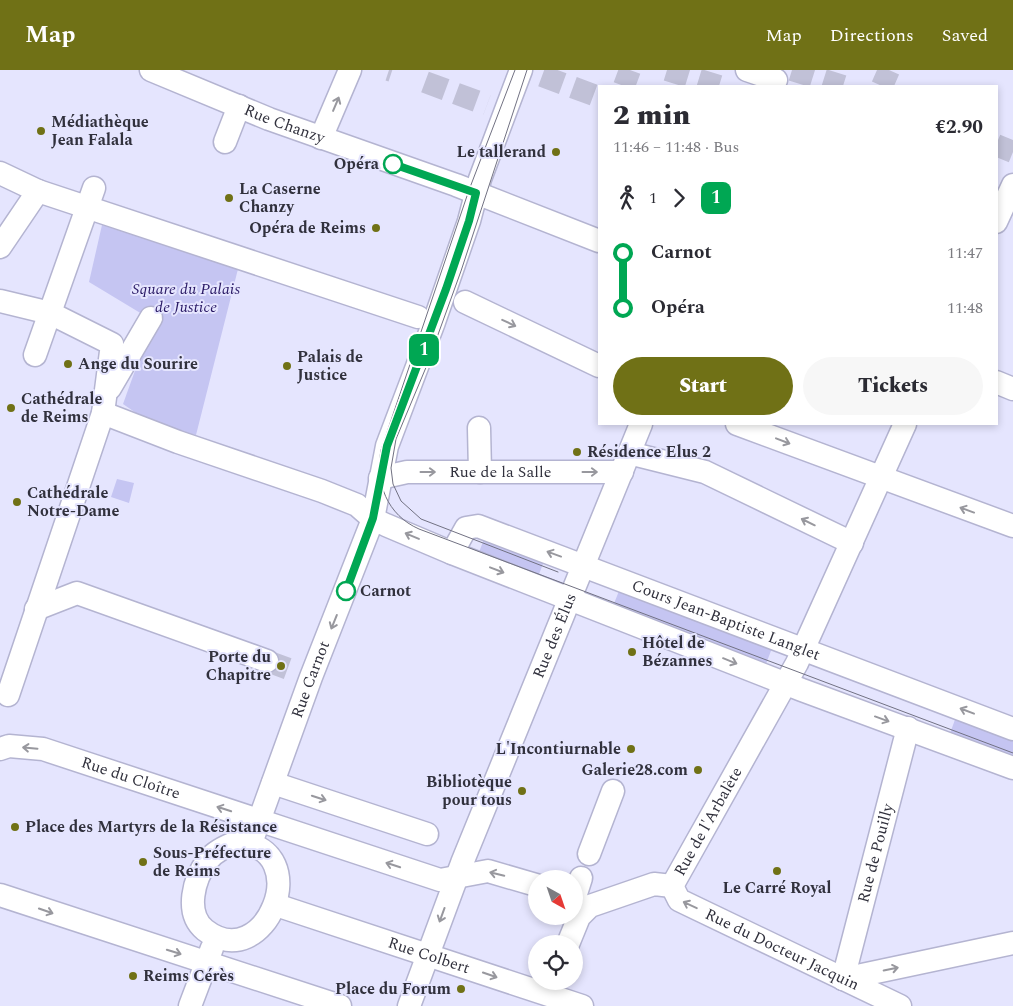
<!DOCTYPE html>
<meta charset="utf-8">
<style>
:root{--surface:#fff;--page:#f7f7f7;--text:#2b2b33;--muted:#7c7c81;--accent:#707116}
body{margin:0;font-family:Spectral,serif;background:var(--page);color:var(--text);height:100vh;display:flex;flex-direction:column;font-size:19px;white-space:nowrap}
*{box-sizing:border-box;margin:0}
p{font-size:16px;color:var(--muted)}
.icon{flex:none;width:28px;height:28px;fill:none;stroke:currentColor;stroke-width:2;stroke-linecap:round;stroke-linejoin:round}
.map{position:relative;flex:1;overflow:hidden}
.drawer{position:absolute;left:598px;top:15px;width:400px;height:340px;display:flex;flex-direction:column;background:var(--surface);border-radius:0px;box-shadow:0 2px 8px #0003}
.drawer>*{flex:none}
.badge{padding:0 10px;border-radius:8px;font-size:18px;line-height:32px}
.needle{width:32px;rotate:140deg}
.controls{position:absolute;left:528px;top:800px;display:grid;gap:10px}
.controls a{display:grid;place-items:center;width:55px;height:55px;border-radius:50%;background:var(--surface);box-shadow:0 2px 8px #0003;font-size:25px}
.map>.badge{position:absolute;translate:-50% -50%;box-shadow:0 0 0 2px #fff}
.legs{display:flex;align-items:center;gap:8px;height:55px;padding:0 15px;font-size:16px}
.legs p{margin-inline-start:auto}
.head{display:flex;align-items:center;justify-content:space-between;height:85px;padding:0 15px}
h1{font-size:28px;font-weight:800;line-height:38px}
.primary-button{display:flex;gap:10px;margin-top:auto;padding:10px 15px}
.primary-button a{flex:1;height:58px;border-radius:30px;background:var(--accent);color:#fff;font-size:20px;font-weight:800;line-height:58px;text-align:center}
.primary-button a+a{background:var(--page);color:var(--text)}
ul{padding:0 15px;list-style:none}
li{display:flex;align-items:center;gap:18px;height:55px;font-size:19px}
li i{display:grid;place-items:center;width:8px;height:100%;margin:0 6px;background:currentColor}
li i::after{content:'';width:12px;height:12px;margin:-6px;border:4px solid;border-radius:50%;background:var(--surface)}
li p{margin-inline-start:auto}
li:first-child i{background:linear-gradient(#0000 50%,currentColor 0)}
li:last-child i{background:linear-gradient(currentColor 50%,#0000 0)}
header{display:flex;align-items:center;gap:30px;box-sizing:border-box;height:70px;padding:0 25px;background:var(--accent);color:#fff}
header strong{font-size:24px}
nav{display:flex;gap:28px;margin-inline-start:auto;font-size:18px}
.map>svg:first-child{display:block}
</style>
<header>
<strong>Map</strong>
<nav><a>Map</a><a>Directions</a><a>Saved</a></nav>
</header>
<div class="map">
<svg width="1013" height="936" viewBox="0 0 1013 936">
<rect width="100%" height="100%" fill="#e5e5fe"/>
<!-- green -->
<path fill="#c5c5f2" d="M102 155 238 199 196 365 166 359 165 363 123 334 141 284 147 247 89 212Z
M117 409 134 413 129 433 111 427Z
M486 464 546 486 536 512 476 490Z
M621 516 774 573 764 599 611 541Z
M957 644 1013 665V694L948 669Z"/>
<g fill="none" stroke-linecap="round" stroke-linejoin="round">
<!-- minor-tunnel -->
<path stroke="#c1c1d7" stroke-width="22" stroke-dasharray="22 11" stroke-linecap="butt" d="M389 0 392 1
M667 0 719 16
M792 0 843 16
M542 6 599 27
M425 12 487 35
M624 16 630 0
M882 16 889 0
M996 75 1013 82
M267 591 294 601"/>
<!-- minor casing -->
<g stroke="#b4b4d1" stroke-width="25">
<g id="minor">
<path id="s1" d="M151 0 269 49 456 115 599 171"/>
<path d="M747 0 776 10"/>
<path d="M321 68 350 0"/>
<path d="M225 72 239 36"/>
<path d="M0 103 38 121"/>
<path d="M996 152 1013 115"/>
<path d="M0 177 38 121 418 247"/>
<path d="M0 231 50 243 112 274 103 343 8 625"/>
<path d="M465 232 599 296"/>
<path d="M35 285 94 118"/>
<path d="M996 312 1013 319"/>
<path d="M110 318 151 248"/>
<path d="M103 343 178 372 322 421 357 435 373 449 386 455 452 483 802 620 1013 698"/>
<path d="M737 354 1013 456"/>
<path d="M479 358 480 402"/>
<path d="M629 383 705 402 852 473"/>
<path id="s2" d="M380 408 407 402H622"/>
<path id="s3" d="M452 483 466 458 478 456 1013 659"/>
<path d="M36 539 77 523 267 591"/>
<path id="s4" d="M0 679 9 676 43 679 440 810 488 801 536 815"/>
<path d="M273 713 427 764"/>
<path d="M237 772C318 778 265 907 205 860 184 843 194 808 208 790 215 781 226 776 237 772Z"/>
<path id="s5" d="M251 773 311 607 373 449 387 376 434 252 469 151 480 109 521 0"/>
<path d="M589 784 613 721"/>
<path id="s6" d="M672 816 797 593 905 354"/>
<path id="s7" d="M672 816 679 830 900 936"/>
<path d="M0 825 340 936"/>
<path d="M574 830 581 808"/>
<path id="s8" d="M276 835 582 936"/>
<path d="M568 874 579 847 590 836 654 814 672 816"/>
<path id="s9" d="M843 909 908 658"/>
<path d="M843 909 1013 873"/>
<path d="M190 936 212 878"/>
<path id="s10" d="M409 936 462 793 641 354"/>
</g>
</g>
<!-- minor -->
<use href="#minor" stroke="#fff" stroke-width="22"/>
<!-- tram -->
<path stroke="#717182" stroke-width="1" d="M515 0 469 120 381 380C375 413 387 445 419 459L1013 683
M527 0 461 201 427 295 396 369 391 398 393 414 401 431 421 449 558 502"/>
</g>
<!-- one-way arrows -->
<defs><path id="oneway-shaft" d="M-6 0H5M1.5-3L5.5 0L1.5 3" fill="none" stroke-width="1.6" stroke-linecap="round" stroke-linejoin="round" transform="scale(1.25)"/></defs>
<g stroke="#98989e">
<use href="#oneway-shaft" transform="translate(336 34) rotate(-67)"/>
<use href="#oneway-shaft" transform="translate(509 253) rotate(25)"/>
<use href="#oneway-shaft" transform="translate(783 371) rotate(21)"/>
<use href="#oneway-shaft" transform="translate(428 402)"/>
<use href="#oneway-shaft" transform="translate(590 402)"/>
<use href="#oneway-shaft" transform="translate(967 440) rotate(-160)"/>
<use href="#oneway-shaft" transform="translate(808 452) rotate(-154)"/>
<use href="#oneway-shaft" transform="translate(412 466) rotate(-157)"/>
<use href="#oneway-shaft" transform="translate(554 484) rotate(-160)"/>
<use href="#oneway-shaft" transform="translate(497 500) rotate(21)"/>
<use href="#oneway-shaft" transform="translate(334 552) rotate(112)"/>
<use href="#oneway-shaft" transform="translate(730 591) rotate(22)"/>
<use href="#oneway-shaft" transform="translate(967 641) rotate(-159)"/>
<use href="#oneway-shaft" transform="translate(882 649) rotate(20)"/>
<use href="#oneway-shaft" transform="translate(30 678) rotate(-175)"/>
<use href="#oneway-shaft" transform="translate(319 728) rotate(18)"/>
<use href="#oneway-shaft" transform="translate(224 739) rotate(-162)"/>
<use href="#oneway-shaft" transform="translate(393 795) rotate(-162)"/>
<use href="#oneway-shaft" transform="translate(497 804) rotate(-166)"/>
<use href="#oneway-shaft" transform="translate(690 835) rotate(-155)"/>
<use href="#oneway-shaft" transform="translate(46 841) rotate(19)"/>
<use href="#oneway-shaft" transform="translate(442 845) rotate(110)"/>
<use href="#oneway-shaft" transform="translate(174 882) rotate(17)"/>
<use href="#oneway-shaft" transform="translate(891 899) rotate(-12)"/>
<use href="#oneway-shaft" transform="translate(490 905) rotate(19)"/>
</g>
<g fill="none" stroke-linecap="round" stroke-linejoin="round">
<!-- line-1 casing -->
<g stroke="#fff" stroke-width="11">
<path id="line-1" d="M346 521 373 448 387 376 446 219 469 151 476 123 393 94"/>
</g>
<!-- line-1 -->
<use href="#line-1" stroke="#00a753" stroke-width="8"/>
</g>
<!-- markers -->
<g fill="#707116" stroke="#e5e5fe" stroke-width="2">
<circle cx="41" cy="61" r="5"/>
<circle cx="556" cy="82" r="5"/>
<circle cx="229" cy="128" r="5"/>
<circle cx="376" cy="158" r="5"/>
<circle cx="68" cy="294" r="5"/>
<circle cx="287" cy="296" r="5"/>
<circle cx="11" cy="338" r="5"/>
<circle cx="577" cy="382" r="5"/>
<circle cx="17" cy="432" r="5"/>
<circle cx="632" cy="582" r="5"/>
<circle cx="281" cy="596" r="5"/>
<circle cx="631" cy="679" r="5"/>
<circle cx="698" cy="700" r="5"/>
<circle cx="522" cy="721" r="5"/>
<circle cx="15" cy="757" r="5"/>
<circle cx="143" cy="792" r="5"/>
<circle cx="777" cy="801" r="5"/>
<circle cx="133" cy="906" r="5"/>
<circle cx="461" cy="919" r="5"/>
</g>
<g fill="#fff" stroke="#00a753" stroke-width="2.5">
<circle cx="393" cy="94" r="9"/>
<circle cx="346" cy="521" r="9"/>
</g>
<g text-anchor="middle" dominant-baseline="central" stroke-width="4" stroke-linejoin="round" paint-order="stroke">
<!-- poi labels -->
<g font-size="16" font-weight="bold" fill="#31313d" stroke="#e5e5fe" text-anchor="start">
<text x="51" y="52">Médiathèque<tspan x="51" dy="18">Jean Falala</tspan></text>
<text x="546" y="82" text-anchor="end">Le tallerand</text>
<text x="239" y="119">La Caserne<tspan x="239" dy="18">Chanzy</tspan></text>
<text x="366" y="158" text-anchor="end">Opéra de Reims</text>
<text x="297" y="287">Palais de<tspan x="297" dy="18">Justice</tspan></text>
<text x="78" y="294">Ange du Sourire</text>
<text x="21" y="329">Cathédrale<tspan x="21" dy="18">de Reims</tspan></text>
<text x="587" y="382">Résidence Elus 2</text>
<text x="27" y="423">Cathédrale<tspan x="27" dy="18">Notre-Dame</tspan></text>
<text x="642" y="573">Hôtel de<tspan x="642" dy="18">Bézannes</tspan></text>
<text x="271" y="587" text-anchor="end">Porte du<tspan x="271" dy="18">Chapitre</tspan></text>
<text x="621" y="679" text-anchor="end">L'Incontiurnable</text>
<text x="688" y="700" text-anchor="end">Galerie28.com</text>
<text x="512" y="712" text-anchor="end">Bibliotèque<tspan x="512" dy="18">pour tous</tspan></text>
<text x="25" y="757">Place des Martyrs de la Résistance</text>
<text x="153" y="783">Sous-Préfecture<tspan x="153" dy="18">de Reims</tspan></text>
<text x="777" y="818" text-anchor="middle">Le Carré Royal</text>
<text x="143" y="906">Reims Cérès</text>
<text x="451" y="919" text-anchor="end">Place du Forum</text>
</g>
<!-- street labels -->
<g font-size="16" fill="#31313d" stroke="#e5e5fe">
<text stroke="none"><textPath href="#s1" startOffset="144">Rue Chanzy</textPath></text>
<text stroke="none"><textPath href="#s2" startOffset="121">Rue de la Salle</textPath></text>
<text stroke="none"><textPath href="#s3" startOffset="306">Cours Jean-Baptiste Langlet</textPath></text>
<text stroke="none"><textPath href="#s10" startOffset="398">Rue des Élus</textPath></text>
<text stroke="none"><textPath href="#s5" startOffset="174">Rue Carnot</textPath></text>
<text stroke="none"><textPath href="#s4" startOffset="136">Rue du Cloître</textPath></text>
<text stroke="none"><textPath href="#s6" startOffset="74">Rue de l'Arbalète</textPath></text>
<text stroke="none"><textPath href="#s9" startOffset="130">Rue de Pouilly</textPath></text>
<text stroke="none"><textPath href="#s7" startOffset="130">Rue du Docteur Jacquin</textPath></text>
<text stroke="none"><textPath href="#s8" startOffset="161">Rue Colbert</textPath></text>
</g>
<!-- stop labels -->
<g font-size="16" font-weight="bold" fill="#31313d" stroke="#e5e5fe" text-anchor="end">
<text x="379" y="94">Opéra</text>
<text x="360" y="521" text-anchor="start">Carnot</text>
</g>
<!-- park labels -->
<g font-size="16" font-style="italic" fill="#291965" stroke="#e5e5fe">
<text x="186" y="219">Square du Palais<tspan x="186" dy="18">de Justice</tspan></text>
</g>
</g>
</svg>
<div class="controls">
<a><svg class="needle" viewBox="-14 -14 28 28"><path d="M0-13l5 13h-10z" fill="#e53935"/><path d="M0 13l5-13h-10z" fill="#7c7c81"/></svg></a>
<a><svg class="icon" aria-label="locate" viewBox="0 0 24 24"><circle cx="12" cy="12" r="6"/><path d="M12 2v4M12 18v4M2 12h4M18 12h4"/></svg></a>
</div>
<b class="badge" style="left:424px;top:280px;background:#00a753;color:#fff">1</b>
<section class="drawer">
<div class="head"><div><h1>2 min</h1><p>11:46 – 11:48 · Bus</p></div><b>€2.90</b></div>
<div class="legs"><svg class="icon" aria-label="walk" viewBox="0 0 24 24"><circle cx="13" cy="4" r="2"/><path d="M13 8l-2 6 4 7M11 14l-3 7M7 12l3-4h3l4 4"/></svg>1<svg class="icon" aria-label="forward" viewBox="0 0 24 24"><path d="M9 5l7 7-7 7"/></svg><b class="badge" style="background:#00a753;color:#fff">1</b></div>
<ul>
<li><i style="color:#00a753"></i><b>Carnot</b><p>11:47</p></li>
<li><i style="color:#00a753"></i><b>Opéra</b><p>11:48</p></li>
</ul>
<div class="primary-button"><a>Start</a><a>Tickets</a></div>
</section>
</div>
